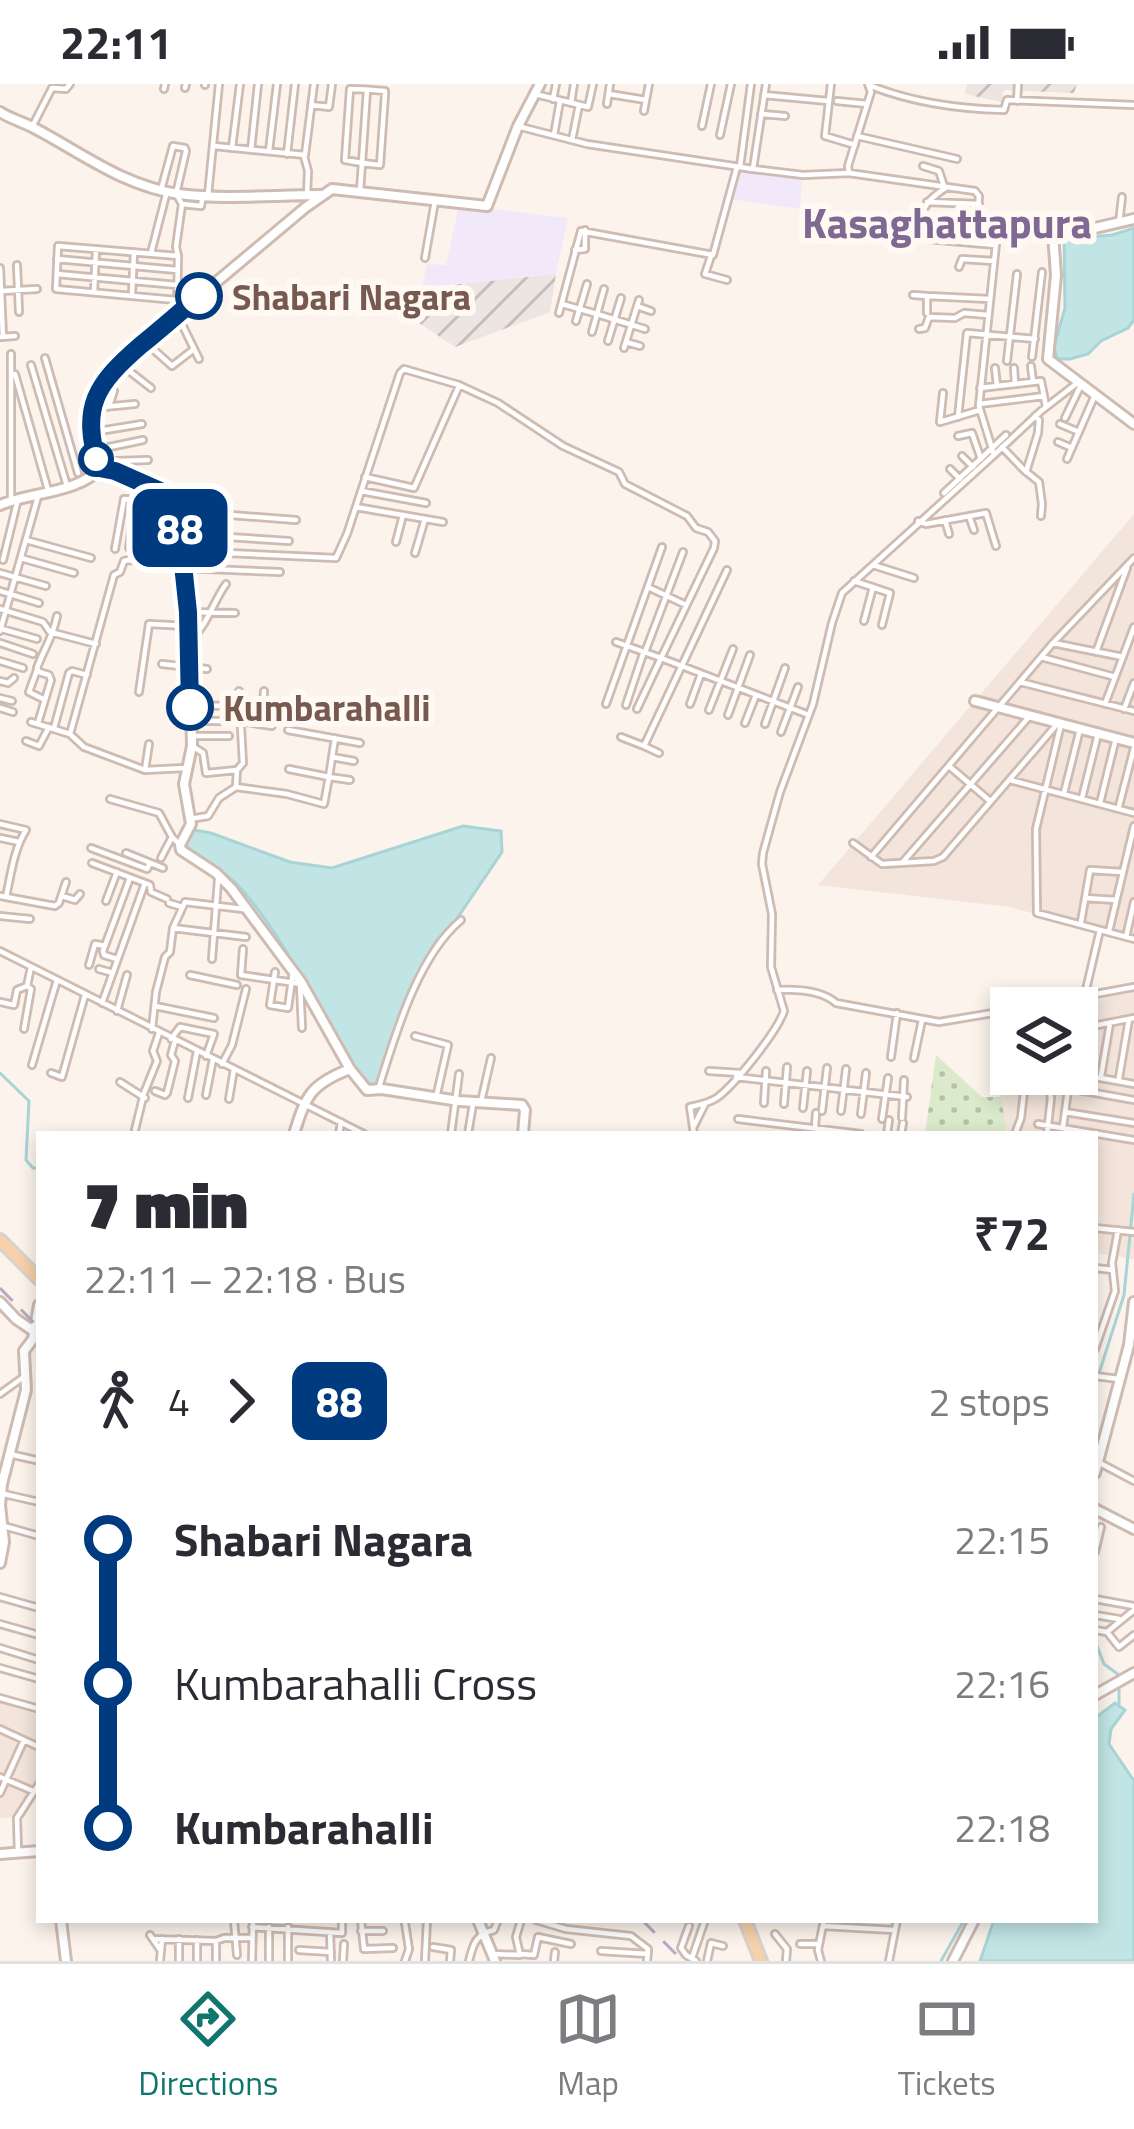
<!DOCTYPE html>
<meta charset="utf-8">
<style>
:root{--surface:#fff;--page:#f7f7f7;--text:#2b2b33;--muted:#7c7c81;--line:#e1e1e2;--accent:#0f766e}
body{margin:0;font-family:"Titillium Web",sans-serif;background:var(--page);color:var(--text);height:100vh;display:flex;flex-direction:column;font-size:45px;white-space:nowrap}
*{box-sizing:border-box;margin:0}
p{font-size:39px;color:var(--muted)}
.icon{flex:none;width:66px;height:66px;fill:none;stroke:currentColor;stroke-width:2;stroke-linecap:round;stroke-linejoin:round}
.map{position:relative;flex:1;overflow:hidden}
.drawer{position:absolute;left:36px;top:1047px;width:1062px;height:792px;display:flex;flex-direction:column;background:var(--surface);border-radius:0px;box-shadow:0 6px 18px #0003}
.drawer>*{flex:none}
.badge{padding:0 24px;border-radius:18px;font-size:42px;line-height:78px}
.buttons{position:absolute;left:990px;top:903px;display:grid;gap:24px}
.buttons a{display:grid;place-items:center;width:108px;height:108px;border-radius:0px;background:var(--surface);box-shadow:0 6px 18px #0003;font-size:60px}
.map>.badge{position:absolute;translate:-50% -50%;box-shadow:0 0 0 6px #fff}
.legs{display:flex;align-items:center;gap:18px;height:132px;padding:0 48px;font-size:39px}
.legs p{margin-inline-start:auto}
.summary{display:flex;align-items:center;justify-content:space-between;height:204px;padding:0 48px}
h1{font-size:66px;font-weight:800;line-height:90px}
ul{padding:0 48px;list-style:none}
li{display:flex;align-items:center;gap:42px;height:144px;font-size:45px}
li i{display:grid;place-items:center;width:18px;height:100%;margin:0 15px;background:currentColor}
li i::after{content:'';width:30px;height:30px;margin:-15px;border:9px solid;border-radius:50%;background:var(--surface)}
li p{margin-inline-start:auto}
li:first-child i{background:linear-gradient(#0000 50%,currentColor 0)}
li:last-child i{background:linear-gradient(currentColor 50%,#0000 0)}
.status{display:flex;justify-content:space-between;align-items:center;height:84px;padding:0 60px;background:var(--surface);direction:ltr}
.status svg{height:33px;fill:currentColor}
.menu{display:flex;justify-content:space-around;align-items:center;height:168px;border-top:3px solid var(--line);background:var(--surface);font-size:33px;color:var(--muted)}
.menu a{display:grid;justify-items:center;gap:6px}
.menu .active{color:var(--accent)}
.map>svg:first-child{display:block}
</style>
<div class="status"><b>22:11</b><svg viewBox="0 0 49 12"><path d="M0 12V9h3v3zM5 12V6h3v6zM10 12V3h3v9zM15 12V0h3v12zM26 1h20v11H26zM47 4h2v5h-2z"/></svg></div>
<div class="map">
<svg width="1134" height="1877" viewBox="0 0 1134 1877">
<defs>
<pattern id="industrial-furrows" width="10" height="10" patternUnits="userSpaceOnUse" patternTransform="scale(3)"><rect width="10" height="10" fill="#ece5e1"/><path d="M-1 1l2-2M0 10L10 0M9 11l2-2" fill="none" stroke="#c4bdb9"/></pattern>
<pattern id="grass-dots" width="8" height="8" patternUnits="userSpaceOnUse" patternTransform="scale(3)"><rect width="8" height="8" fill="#dbeacb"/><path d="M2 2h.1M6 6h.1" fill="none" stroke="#b6c1a7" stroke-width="1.8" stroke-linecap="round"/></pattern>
</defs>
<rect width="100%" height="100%" fill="#fcf4ec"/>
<!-- residential -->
<path fill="#f3e5db" d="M1134 430V857L1010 823 818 801Z
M1134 908V1175L1095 1169V1050H1007L991 952 1011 932V990H1077V924H1053Z
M0 1619 39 1631V1703L25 1733 0 1734Z"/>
<!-- industrial -->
<path fill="url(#industrial-furrows)" d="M967 0H1077L1074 9 1004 6 1001 18 965 10Z
M556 190 550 228 455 263 416 237 422 204Z"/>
<!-- education -->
<path fill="#f1e9f9" d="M738 86 802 93 800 125 729 115Z
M459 121 568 134 556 190 422 204 427 180 446 181Z"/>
<!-- grass -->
<path fill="url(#grass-dots)" d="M936 971 982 1013H1001L1007 1050H925Z"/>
<!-- water -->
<path fill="#c1e4e5" stroke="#a8d4d6" stroke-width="3" d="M1134 144V236L1128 244 1101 257 1088 270 1070 275H1057L1054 262 1065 224 1064 155 1112 151Z
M463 742 501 747 502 768 456 836 436 857 410 906 378 999 374 1004 367 1002C323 940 294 868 245 809 229 790 206 776 185 762L186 756 194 746 211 749 290 778 332 784Z
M1115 1619 1125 1626 1111 1645 1109 1660 1134 1697V1877H980L994 1836H1095V1634Z"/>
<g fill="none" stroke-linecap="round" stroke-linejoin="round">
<!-- stream -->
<path stroke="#a8d4d6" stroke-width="3" d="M0 989 29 1017 26 1076 33 1084H39
M1095 1302 1124 1211 1134 1110
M1095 1557 1104 1580 1119 1591V1620
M941 1877 964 1836"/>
<!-- minor casing -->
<g stroke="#cebbb2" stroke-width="10">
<path id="minor" d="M751 0 740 83 752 85
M766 0 753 85 803 91 849 89
M831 0 825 52 855 61
M868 0 871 8 848 82 849 89 975 107 979 112 978 129C998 148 1028 146 1053 150
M205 1V0
M871 2C912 18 960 25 1004 26L1007 16 1134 21
M185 4 186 0
M164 5 165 0
M535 10 588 23 593 0
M609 10 646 16
M764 11 828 17
M553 15 556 0
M837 17 867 20
M1017 17 1018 0
M571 19 574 0
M607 20 610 0
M311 21 329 23 332 0
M644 27 649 0
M761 30 785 32
M702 42 711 0
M32 43 52 4 66 5 70 0
M521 43 587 60 740 83
M554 51 560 17
M720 51 731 0
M857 52 957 75
M572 56 579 21
M214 62 305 71 314 0
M232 64 240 0
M251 66 258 0
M269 67 277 0
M287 70 295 0
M304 72 308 87 307 111
M923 82 939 87 944 102
M947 103C932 113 921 120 922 141H927L928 155 996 161
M161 106 173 62 185 64 186 67 177 106
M360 107 362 79 345 76 350 5C362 5 374 6 385 7V10L380 81 362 79 367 6
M208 111 219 0
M178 113 182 120 176 163 178 172
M927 118 979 120
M182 120 201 122 203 112
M964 131 966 135 982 137
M1119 139 1122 113
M927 141 943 142
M998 141 979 322 994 371 1041 327 1076 300
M968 158 978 151 982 134
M575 166 585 165V146
M151 169 166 111
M711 172 705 190 727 196
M425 174 435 117
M57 175 177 186
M17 181 19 228
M959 183 962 175 994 177
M0 184 3 253
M57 190 177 201
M1 207 37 205
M94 208 96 166
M132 210 134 168
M913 211 927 212
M176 216 56 205 58 162 178 172 177 230 199 275
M562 220 597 230 604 205
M637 222 651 227
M559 229 581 147 713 171 737 83
M927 229V212L989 215
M576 237 587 200
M919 245 925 244 929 233 955 234 964 229 988 231
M592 248 597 230 645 245
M0 253 15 252
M608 257 621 214
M145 258 172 282 194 265
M626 258 640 262
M624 264 639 216
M1032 273 1042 188
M45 274 78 389
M1007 277 1017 190
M119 279 151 304
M31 281 67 402
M1031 282 1033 298
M995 284 997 302
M1014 284 1015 300
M15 290 48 406
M980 304 1041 297 1044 312
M943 309 940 338 980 326
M979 320 1044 312 1046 323
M109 322 114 307
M93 324 135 320
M958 333 967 249 1035 255
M1065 334 1081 301
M1060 340 1079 348
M93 348 142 340
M958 352 972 349 981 375
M1058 358 1072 364
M1002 363 1024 386 1039 398 1042 420 1041 432
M95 366 143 356
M962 372 973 383
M1067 375 1095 311
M950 385 960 395
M115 387 117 377 148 376
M1026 388 1038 349 1039 336 1035 332
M365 393 414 404 459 302
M361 407 426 419
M944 409 1006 351
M11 414V270
M356 423 443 438
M179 427 296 436
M969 432 974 446
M945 436 949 450
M918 437 926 440 986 429 996 462
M181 450 289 457
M26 456 91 474
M396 458 403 431
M129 464 136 413 141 399
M115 465 124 415 136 416
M182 467 336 474 347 450 400 289 404 285 459 301 498 319 563 362 619 388 625 400 687 432 696 444 708 448 715 457 714 464 661 574 809 631
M415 469 425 435
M144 473C146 455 152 443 156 425L167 422 174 415
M21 474 74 489
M3 476 17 419
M873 481 914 494
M183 484 280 488
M0 489 46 502
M854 497 890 509 882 541
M648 503 686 521
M0 507 39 519
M0 525 43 538 50 548 96 560
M188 528 235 529
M864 537 873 503
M2 545 37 555
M0 547 39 409
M189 556C205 547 214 516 226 500
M616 558 661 574 637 625
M0 559 33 570
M1053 559 1123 573
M645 568 683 468
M1096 568 1127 484
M1041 573 1115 593
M0 577 23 584
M162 580 207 585
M37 586 29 608 45 616
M0 597 8 599 14 594
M1020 598 1134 627
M239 607 243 679 237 686 236 703 287 710 324 720 329 693 289 685
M139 608 149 540 189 542
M0 614 12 617
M606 620 662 463
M690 620 701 590
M1105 620 1134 543
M189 621 263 623 264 607
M626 621 643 570
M0 624 13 628
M1124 625 1134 599
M709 626 733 565
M728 631 750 571
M191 637H241L272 642
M31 638 70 650 84 663 145 686 185 684
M38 639 51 596 49 591 39 588 37 584C44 565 53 553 57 532
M745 639 756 611
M765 640 785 584
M1061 640 1036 745 1037 829 1134 855
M54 644 69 589 72 587 87 591
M288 646 360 659
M781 648 798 603
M70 650 114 491 120 488 124 477 128 476 183 481
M191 652H229
M621 653 644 662 727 486
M335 654 329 693 350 696
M26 657 39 662 49 643
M192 662 203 669 206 689 237 686
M644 662 659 669
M332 673 354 677
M949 682 990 717
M145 686 149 660
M1010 696 1134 729
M1064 709 1080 645
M1082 714 1098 650
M110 715 159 729 172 753 180 761
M1100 719 1116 654
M1119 722 1134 664
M190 735 208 732 219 714 236 703
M0 740 26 746C14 765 11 790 6 813L0 812
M0 754 19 758
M853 759 882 780 934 777 943 773 1058 639
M91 764 147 785 150 779
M126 769 163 784
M871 773 1053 559 1134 474
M161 774 172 753
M92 779 145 799 102 919
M902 779 1028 634
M145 799 150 801 151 808 167 815
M62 812 75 816 80 810
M6 813 55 822 59 819 66 798
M1085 814 1116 816
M106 817 117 788
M169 819 182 823
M0 832 30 835
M1081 838 1090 786 1122 788
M173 844 246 853
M1109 847 1134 742
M1126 853 1134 818
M243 865 241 891 302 900
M0 867 364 1050
M117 875 104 871 103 867 130 794
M212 875 218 796 220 793
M89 881 95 860 105 862
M99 885 113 889
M275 888 270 921 288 924 293 888
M190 891 237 901
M300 900 302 944
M777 906C796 905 822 906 836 919L939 938 1011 926
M1085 910 1100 846
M0 918 14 921 17 906 27 902
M155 922 214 934
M1020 924 1134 903
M117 927 127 891
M24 945 31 905 27 902 31 883
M152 945 156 908 165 873 170 868 173 844 185 818 243 825
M1077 945 1134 934
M415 952 448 961 436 1014
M171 955 180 943 214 950 206 972
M891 973 897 929
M914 974 922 936
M222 980 232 961 246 905
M32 981 57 896
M709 987 740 989
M51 989 62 993 85 911
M1005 990 1059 996 1084 991 1134 1000
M1084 990 1092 942
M1101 992 1110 939
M736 993 907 1013
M1047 994 1051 1014 1047 1050
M1119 994 1129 935
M120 998 145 1014
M1067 1004 1134 1016
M378 1006C395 952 417 873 461 836
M155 1007 165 1011 167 1009 175 977 171 971 175 957
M206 1011 213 975
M188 1014 197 967
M229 1015 234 985
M481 1018 491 974
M764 1019 766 987
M784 1020 787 983
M803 1024 807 987
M822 1027 827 984
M841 1027 846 985
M1065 1028 1134 1039
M861 1030 866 989
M902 1034 904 996
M738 1035 861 1050
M882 1035 888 994
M1038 1040 1134 1056
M694 1042 705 1020
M1063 1043 1068 1006 1064 990
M815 1044 816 1029
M135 1046 144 1009 157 977 153 967 159 949
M339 1050 341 1038
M451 1050 459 990
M468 1050 473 1020
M694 1050 690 1023C699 1021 710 1019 718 1013 736 999 777 948 784 927L771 883 772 830 762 780 763 769 780 708 813 620 832 539 842 509 994 371
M887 1050 889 1036
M901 1050 903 1039
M1015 1050 1021 1034 1026 990
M1095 1144 1134 1148
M1095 1184 1113 1186
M1095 1265 1115 1207 1112 1179 1118 1146
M1095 1292 1119 1295
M0 1310 25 1292
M9 1370 36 1376
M1098 1378 1134 1397
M4 1410 39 1418
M4 1442 39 1452
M1095 1468 1101 1443
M0 1513 39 1524
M1095 1515 1134 1522
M1134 1526 1107 1548 1119 1563 1134 1551
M1095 1531 1119 1535
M0 1540 39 1551
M1095 1546 1107 1548
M0 1564 39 1576
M0 1584 39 1595
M0 1614 39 1625
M0 1645 39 1663
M0 1693 33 1707
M0 1709 24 1656
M18 1768 17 1734 39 1700
M234 1836 237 1871
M361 1836 364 1865 393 1864
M536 1836 566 1845 631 1852 648 1865 647 1877
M689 1842 681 1864 686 1871 696 1877
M823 1842 894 1846
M252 1843 342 1849V1836
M269 1843V1877
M288 1843V1877
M361 1847H383
M330 1848 331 1877
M775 1850 787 1865 786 1877
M150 1851 161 1867
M153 1855 216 1857 224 1854H252
M179 1855V1877
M197 1856V1877
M216 1857V1877
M800 1860H819
M433 1863 451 1866 450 1877
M299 1866 331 1868
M601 1867 648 1870
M492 1870 520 1871 516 1853 521 1836
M520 1870 534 1871 538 1853 571 1860
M692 1874 705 1836
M160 1877 162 1855
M252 1877 253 1836
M343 1877 344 1860
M405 1877 409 1865 405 1839
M425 1877 427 1836
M469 1877C473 1860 476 1850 494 1846L498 1836
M554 1877 555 1868
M707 1877 711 1859 723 1862
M821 1877 818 1866 824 1836
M889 1877 897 1836"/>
</g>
<!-- tertiary casing -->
<g stroke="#cebbb2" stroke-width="14">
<path id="tertiary" d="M0 28C11 35 23 38 34 44 82 69 123 102 179 110 225 116 274 111 320 111
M1134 135 1086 146 1056 148 1053 150 1056 191 1048 275 1134 340
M99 384 115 387 172 410 179 427 189 542 192 662 184 700 191 740 180 761 181 766 216 789 231 804 301 898 350 985 367 1006 382 1005 459 1017 522 1021 525 1026 523 1050
M99 384C88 345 89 307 121 278L306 123 332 105 487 122 518 42 540 0
M0 421C27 409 83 408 99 384
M975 617 1134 659
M294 1050C306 1011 311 1000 350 985
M0 1218 16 1235 35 1248
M1095 1389 1129 1261 1134 1218
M1095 1425 1134 1445
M0 1479 4 1458 0 1421 2 1400 26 1306 24 1267 33 1255 39 1221
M1095 1611 1134 1589
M0 1770 39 1767
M61 1836 66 1877
M478 1836 495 1877
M953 1877 974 1836"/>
</g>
<!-- primary casing -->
<g stroke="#d9d1ce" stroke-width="16">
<path id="primary" d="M0 1156 39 1195
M745 1836 761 1877"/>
</g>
<!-- minor -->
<use href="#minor" stroke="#fff" stroke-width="4.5"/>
<!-- tertiary -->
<use href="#tertiary" stroke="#fff" stroke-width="8"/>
<!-- primary -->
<use href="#primary" stroke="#f6d1aa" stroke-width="10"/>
<!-- rail -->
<path stroke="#b6aac7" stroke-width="3" stroke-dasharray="18 12" stroke-linecap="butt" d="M0 1204 39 1244
M642 1836 683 1877"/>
</g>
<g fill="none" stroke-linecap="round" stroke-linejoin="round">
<!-- line-1 casing -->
<g stroke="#fff" stroke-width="27">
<path id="line-1" d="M190 623 188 528 176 414 115 387 99 384C80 322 96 300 141 261 161 245 180 228 199 212"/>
</g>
<!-- line-1 -->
<use href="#line-1" stroke="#003b80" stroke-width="18"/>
</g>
<!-- markers -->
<g fill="#fff" stroke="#003b80" stroke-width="6">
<circle cx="199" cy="212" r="21"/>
<circle cx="96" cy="375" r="15"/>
<circle cx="190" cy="623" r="21"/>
</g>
<g text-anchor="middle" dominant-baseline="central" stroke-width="12" stroke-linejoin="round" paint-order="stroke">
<!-- stop labels -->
<g font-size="36" font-weight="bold" fill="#775950" stroke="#fef9f3" text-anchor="start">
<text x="232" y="212">Shabari Nagara</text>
<text x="223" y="623">Kumbarahalli</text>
</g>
<!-- quarter labels -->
<g font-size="42" font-weight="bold" fill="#7f6892" stroke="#fef9f3">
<text x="947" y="138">Kasaghattapura</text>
</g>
</g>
</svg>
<div class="buttons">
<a><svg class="icon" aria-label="layers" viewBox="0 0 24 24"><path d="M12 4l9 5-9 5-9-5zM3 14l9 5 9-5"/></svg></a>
</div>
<b class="badge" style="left:180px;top:444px;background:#003b80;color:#fff">88</b>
<section class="drawer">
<div class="summary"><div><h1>7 min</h1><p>22:11 – 22:18 · Bus</p></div><b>₹72</b></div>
<div class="legs"><svg class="icon" aria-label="walk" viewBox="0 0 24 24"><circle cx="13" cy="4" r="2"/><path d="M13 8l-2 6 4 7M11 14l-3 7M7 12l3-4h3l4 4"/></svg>4<svg class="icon" aria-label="forward" viewBox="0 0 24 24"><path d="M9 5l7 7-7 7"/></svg><b class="badge" style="background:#003b80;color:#fff">88</b><p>2 stops</p></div>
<ul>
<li><i style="color:#003b80"></i><b>Shabari Nagara</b><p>22:15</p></li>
<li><i style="color:#003b80"></i><span>Kumbarahalli Cross</span><p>22:16</p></li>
<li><i style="color:#003b80"></i><b>Kumbarahalli</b><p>22:18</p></li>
</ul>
</section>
</div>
<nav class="menu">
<a class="active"><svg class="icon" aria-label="directions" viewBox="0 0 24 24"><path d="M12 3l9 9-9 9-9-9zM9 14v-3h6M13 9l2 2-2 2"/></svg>Directions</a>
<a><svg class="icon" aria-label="map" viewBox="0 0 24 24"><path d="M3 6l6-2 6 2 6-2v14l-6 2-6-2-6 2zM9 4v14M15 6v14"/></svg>Map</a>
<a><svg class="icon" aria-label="tickets" viewBox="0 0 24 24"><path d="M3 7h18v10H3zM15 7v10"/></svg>Tickets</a>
</nav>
